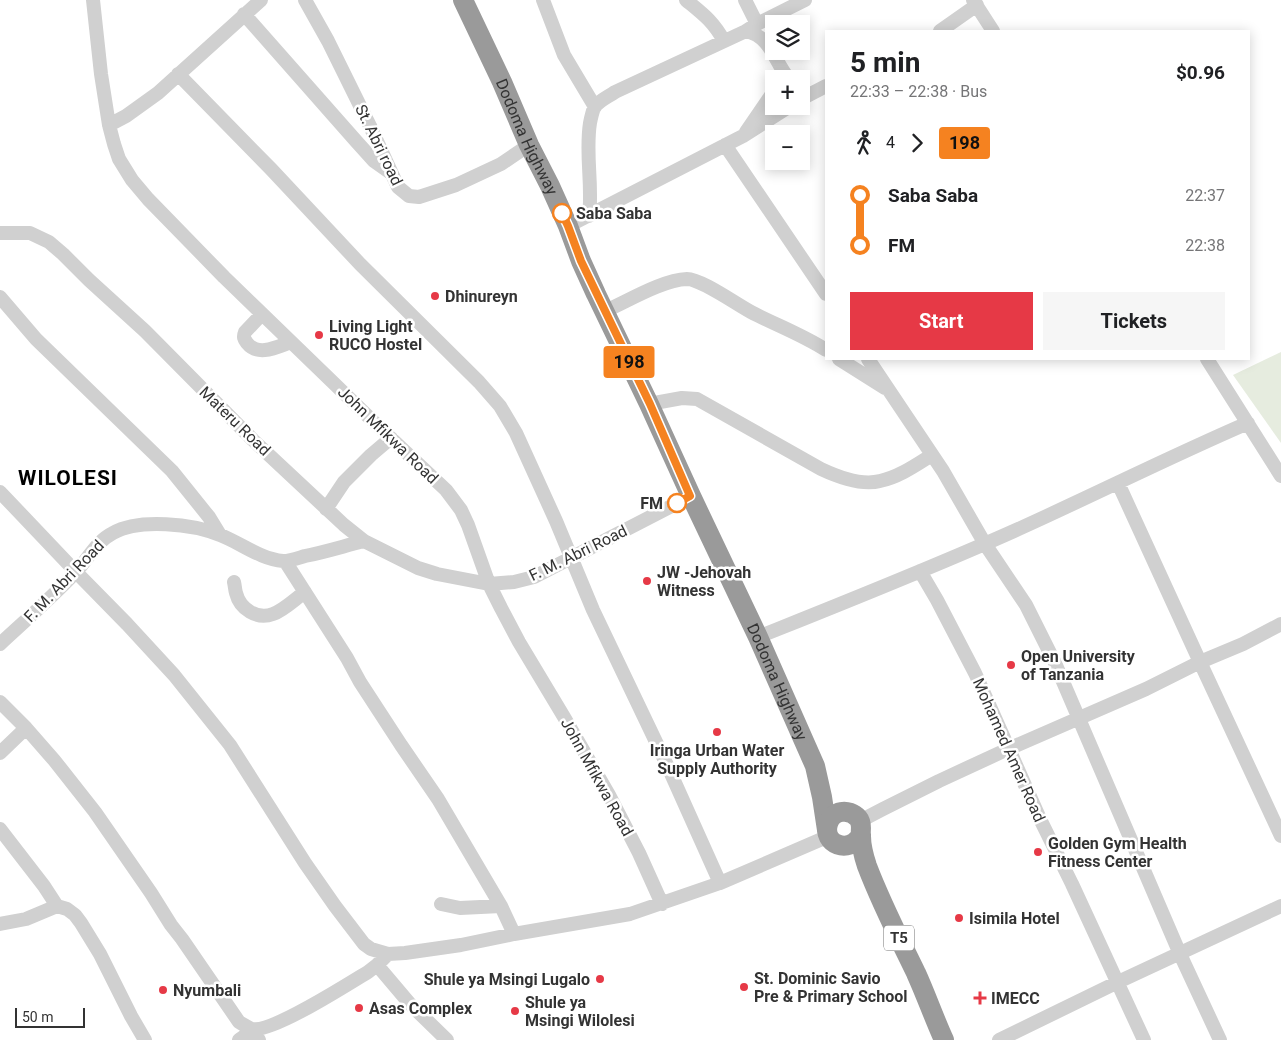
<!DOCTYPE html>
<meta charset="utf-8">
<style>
:root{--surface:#fff;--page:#f6f6f6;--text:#202124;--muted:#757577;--accent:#e63946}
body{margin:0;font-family:Roboto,sans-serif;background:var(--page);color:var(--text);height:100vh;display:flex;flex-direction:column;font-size:19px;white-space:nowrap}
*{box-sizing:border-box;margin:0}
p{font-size:16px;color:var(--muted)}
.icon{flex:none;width:28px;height:28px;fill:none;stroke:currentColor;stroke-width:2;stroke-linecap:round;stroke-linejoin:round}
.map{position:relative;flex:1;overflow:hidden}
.sheet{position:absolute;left:825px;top:30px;width:425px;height:330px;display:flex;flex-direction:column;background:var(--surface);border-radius:0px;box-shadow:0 2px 12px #0003}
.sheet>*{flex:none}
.badge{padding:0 10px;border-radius:4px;font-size:18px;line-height:32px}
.buttons{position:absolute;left:765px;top:15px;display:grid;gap:10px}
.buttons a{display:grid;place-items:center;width:45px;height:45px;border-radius:0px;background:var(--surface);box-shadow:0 2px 12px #0003;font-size:25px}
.scale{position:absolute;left:15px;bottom:12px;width:70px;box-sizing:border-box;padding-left:5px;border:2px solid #333;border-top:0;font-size:14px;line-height:18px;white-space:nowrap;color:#333;-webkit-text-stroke:4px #fff;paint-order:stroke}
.map>.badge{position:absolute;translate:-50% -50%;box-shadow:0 0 0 2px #fff}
.legs{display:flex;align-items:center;gap:8px;height:55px;padding:0 25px;font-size:16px}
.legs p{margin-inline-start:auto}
.overview{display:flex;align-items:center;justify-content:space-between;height:85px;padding:0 25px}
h1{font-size:28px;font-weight:700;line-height:38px}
.primary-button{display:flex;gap:10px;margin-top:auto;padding:10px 25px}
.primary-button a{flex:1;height:58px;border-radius:0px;background:var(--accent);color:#fff;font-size:20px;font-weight:700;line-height:58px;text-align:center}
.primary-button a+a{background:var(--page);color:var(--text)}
ul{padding:0 25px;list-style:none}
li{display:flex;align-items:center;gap:18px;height:50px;font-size:19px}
li i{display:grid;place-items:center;width:8px;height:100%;margin:0 6px;background:currentColor}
li i::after{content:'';width:12px;height:12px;margin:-6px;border:4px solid;border-radius:50%;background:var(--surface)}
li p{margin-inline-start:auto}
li:first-child i{background:linear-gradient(#0000 50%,currentColor 0)}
li:last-child i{background:linear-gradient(currentColor 50%,#0000 0)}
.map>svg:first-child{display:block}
</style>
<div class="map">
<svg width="1281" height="1040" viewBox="0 0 1281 1040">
<rect width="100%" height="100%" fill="#fff"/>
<!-- green -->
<path fill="#e6ecdf" d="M1281 352V443L1233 375Z"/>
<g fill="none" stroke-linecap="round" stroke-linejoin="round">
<!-- minor -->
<path stroke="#d0d0d0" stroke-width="14" d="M93 0 101 74 109 125 114 144 119 159 132 180 148 199 224 277 379 427 446 490 461 510 468 525 489 584 501 608 519 642 564 717 609 795 639 853 662 904
M305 0 328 41 370 126 398 187 409 196 419 197 456 185 501 164 529 145
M543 0 564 55 595 107
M686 0C703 14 713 21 724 41
M745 0 757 24
M973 0 993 31
M244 14 356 141 374 161 391 173
M746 31 757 24 805 0
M940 31 977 5
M178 74 271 169 360 264 479 382 500 406 516 433 556 521 593 610 668 767 720 883
M801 99 826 86
M109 125 126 116 158 93 261 0
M746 132 774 91
M725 145 826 294
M589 216C593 185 585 154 590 123 591 118 592 113 594 108 598 101 608 97 615 92L746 31C772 37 774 62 789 79
M568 226 743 136 790 106
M0 233H30L49 242 63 254 89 280 145 331 253 440 344 525 364 541 418 568 437 574 489 584 514 582 534 577 691 496
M0 297 36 339 172 471 209 517 220 535
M605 311C628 301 662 280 687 279 701 279 736 304 751 312 776 325 803 335 826 350
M262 314 245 332C243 337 244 339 247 343 258 357 277 347 291 342
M839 359 885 388
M868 359 943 471 985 544 1026 605 1055 663 1180 954 1220 1040
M1207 359 1281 476
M649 404 682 398 697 399 821 469C838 477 861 486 880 481 899 477 916 465 932 455
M1118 483 1200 662 1281 836
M0 492 76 572 127 624 174 675 230 745 305 863 335 906 364 944 371 949 388 954 405 953 461 945 514 934 630 914 720 883 829 836
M326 509 344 482 371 455 391 438
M285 561 347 658 360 682 401 745 438 799 501 906 514 934
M920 571 937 600 975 673 1041 821 1072 884 1144 1040
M234 582C235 586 235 590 236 593 240 609 257 620 273 614 284 610 295 599 305 592
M758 637C843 603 929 569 1014 531 1092 496 1169 457 1248 423
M0 644C25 621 51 598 74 574 88 560 95 542 113 533 139 518 193 524 220 535 241 543 260 559 283 561 290 561 298 558 305 556 325 552 344 546 364 541
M0 702 26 728 54 760 95 812 151 893 171 925 182 939 239 1022C243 1024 248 1028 252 1029 272 1033 348 984 368 972L377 965 388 954
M0 753 26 728
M860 821 883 809 939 781 1008 749 1146 689 1200 662 1243 644 1281 624
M0 829 44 886 57 906 67 909 75 915 81 923 100 954 131 1016 145 1040
M441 904 460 908 501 906
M0 924 26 919 57 906
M377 965 410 1004 447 1040
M239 1040 253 1030 259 1040
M999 1040 1118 982 1281 906"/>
<!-- highway -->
<g stroke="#9a9a9a" stroke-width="20">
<path id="s1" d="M463 0 502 82 529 145 550 186 568 226 581 261 596 294 649 404 691 496 758 637 815 766 822 797 827 830"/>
<path d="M861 835C849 855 822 844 828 824 832 810 849 808 858 818 863 824 860 829 861 836 861 846 864 857 867 866 881 903 899 938 916 973 926 995 934 1018 944 1040"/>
</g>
</g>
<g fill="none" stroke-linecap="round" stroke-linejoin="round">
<!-- line-1 casing -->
<g stroke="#fff" stroke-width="11">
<path id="line-1" d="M562 213 568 226 581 261 650 404 690 496 677 503"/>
</g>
<!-- line-1 -->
<use href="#line-1" stroke="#f58220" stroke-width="8"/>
</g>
<!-- markers -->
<g fill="#fff" stroke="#f58220" stroke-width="2.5">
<circle cx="562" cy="213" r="9"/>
<circle cx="677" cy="503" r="9"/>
</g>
<g fill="#e63946" stroke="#fff" stroke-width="2">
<circle cx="435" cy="296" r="5"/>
<circle cx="319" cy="335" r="5"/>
<circle cx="647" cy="581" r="5"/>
<circle cx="1011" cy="665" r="5"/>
<circle cx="717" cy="732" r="5"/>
<circle cx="1038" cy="852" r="5"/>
<circle cx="959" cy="918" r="5"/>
<circle cx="600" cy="979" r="5"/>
<circle cx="744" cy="987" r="5"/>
<circle cx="163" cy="990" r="5"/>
<path d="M977.5 990.5h5v5h5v5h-5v5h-5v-5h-5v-5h5z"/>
<circle cx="359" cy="1008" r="5"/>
<circle cx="515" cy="1011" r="5"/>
</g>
<g text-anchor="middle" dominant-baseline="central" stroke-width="5" stroke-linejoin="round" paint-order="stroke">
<!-- shield labels -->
<rect fill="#fff" stroke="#707070" stroke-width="1" x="884" y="925.5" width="30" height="25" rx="4"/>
<g font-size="15" font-weight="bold" fill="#333">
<text x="899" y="938">T5</text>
</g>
<!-- street labels -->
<g font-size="16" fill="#333" stroke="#fff">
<text stroke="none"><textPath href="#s1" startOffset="151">Dodoma Highway</textPath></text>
<text transform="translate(379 145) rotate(64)">St. Abri road</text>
<text transform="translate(235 421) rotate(44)">Materu Road</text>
<text transform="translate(388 435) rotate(44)">John Mfikwa Road</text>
<text transform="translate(578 553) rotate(-26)">F. M. Abri Road</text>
<text transform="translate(64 581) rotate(-46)">F. M. Abri Road</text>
<text stroke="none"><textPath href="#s1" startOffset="751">Dodoma Highway</textPath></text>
<text transform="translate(1009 750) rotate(66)">Mohamed Amer Road</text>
<text transform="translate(597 777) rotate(61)">John Mfikwa Road</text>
</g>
<!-- stop labels -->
<g font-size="16" font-weight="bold" fill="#333" stroke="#fff" text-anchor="start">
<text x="576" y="213">Saba Saba</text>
<text x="663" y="503" text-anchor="end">FM</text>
</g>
<!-- poi labels -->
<g font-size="16" font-weight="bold" fill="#333" stroke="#fff" text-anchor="start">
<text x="445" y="296">Dhinureyn</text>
<text x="329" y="326">Living Light<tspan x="329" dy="18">RUCO Hostel</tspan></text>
<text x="657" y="572">JW -Jehovah<tspan x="657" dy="18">Witness</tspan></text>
<text x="1021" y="656">Open University<tspan x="1021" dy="18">of Tanzania</tspan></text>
<text x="717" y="750" text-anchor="middle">Iringa Urban Water<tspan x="717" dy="18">Supply Authority</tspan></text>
<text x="1048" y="843">Golden Gym Health<tspan x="1048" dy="18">Fitness Center</tspan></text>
<text x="969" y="918">Isimila Hotel</text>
<text x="754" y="978">St. Dominic Savio<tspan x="754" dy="18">Pre &amp; Primary School</tspan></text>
<text x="590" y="979" text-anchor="end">Shule ya Msingi Lugalo</text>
<text x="173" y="990">Nyumbali</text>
<text x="991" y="998">IMECC</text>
<text x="525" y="1002">Shule ya<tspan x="525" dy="18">Msingi Wilolesi</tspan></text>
<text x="369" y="1008">Asas Complex</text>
</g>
<!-- district labels -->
<g font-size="21" font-weight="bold" letter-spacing="1" fill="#000" stroke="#fff">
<text x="68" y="478">WILOLESI</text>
</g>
</g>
</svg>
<div class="buttons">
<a><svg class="icon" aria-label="layers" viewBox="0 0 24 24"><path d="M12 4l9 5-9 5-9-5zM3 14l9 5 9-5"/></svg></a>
<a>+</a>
<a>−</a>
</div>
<div class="scale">50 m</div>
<b class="badge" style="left:629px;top:362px;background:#f58220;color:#111">198</b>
<section class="sheet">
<div class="overview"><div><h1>5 min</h1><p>22:33 – 22:38 · Bus</p></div><b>$0.96</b></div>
<div class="legs"><svg class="icon" aria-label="walk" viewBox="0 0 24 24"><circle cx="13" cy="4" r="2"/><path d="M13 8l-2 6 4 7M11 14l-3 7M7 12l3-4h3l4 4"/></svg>4<svg class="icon" aria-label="forward" viewBox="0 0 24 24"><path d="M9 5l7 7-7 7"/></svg><b class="badge" style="background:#f58220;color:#111">198</b></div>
<ul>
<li><i style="color:#f58220"></i><b>Saba Saba</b><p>22:37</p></li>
<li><i style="color:#f58220"></i><b>FM</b><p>22:38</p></li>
</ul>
<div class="primary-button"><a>Start</a><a>Tickets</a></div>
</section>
</div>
